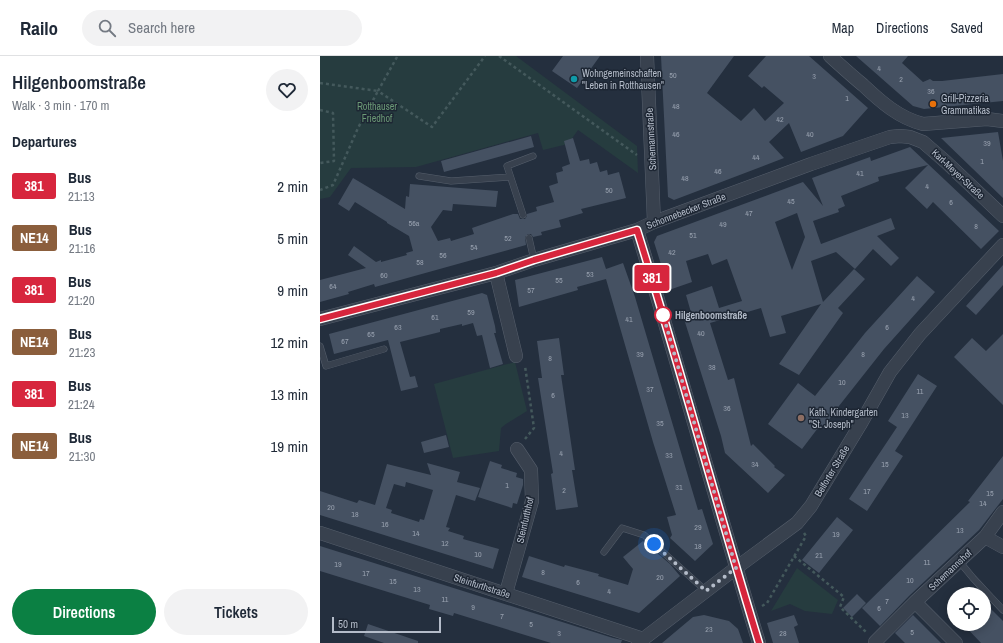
<!DOCTYPE html>
<meta charset="utf-8">
<style>
:root{--surface:#fff;--page:#f2f2f3;--text:#1f2937;--muted:#747a83;--line:#e0e1e3;--accent:#0b8043}
body{margin:0;font-family:"Archivo Narrow",sans-serif;background:var(--page);color:var(--text);height:100vh;display:flex;flex-direction:column;font-size:15px;white-space:nowrap}
*{box-sizing:border-box;margin:0}
p{font-size:13px;color:var(--muted)}
.icon{flex:none;width:22px;height:22px;fill:none;stroke:currentColor;stroke-width:2;stroke-linecap:round;stroke-linejoin:round}
.map{position:relative;flex:1;overflow:hidden}
.details{display:flex;flex-direction:column;background:var(--surface);width:320px}
.details>*{flex:none}
.badge{padding:0 8px;border-radius:3px;font-size:14px;line-height:26px}
.tools{position:absolute;left:627px;top:531px;display:grid;gap:8px}
.tools a{display:grid;place-items:center;width:44px;height:44px;border-radius:50%;background:var(--surface);box-shadow:0 2px 10px #0003;font-size:20px}
.scale{position:absolute;left:12px;bottom:10px;width:109px;box-sizing:border-box;padding-left:4px;border:2px solid #b4bcc9;border-top:0;font-size:11px;line-height:14px;white-space:nowrap;color:#b4bcc9;-webkit-text-stroke:3px #1d2633;paint-order:stroke}
.you{position:absolute;width:20px;height:20px;margin:-10px;border:3px solid #fff;border-radius:50%;background:#1a73e8;box-shadow:0 0 0 6px #1a73e833}
.map>.badge{position:absolute;translate:-50% -50%;box-shadow:0 0 0 2px #fff}
h2{padding:0 12px;font-size:15px;line-height:36px}
.round{display:grid;place-items:center;flex:none;width:42px;height:42px;border-radius:21px;background:var(--page)}
.headline{display:flex;align-items:center;justify-content:space-between;height:68px;padding:0 12px}
h1{font-size:19px;font-weight:600;line-height:30px}
.primary-button{display:flex;gap:8px;margin-top:auto;padding:8px 12px}
.primary-button a{flex:1;height:46px;border-radius:24px;background:var(--accent);color:#fff;font-size:16px;font-weight:600;line-height:46px;text-align:center}
.primary-button a+a{background:var(--page);color:var(--text)}
ul{padding:0;list-style:none}
li{display:flex;align-items:center;gap:12px;height:52px;padding:0 12px}
li div{flex:1}
li b{display:block;font-size:15px}
li em{font-style:normal}
li .badge{min-width:44px;font-weight:700;text-align:center}
header{display:flex;align-items:center;gap:24px;box-sizing:border-box;height:56px;padding:0 20px;background:var(--surface);border-bottom:1px solid var(--line)}
header strong{font-size:19px}
nav{display:flex;gap:22px;margin-inline-start:auto;font-size:14px}
.search{width:280px;height:36px;background:var(--page);display:flex;align-items:center;gap:10px;box-sizing:border-box;padding:0 14px;border-radius:22px;color:var(--muted);font-size:15px}
main{display:flex;flex:1;min-height:0}
.map>svg:first-child{display:block}
</style>
<header>
<strong>Railo</strong>
<div class="search"><svg class="icon" aria-label="search" viewBox="0 0 24 24"><circle cx="10" cy="10" r="6"/><path d="M15 15l6 6"/></svg>Search here</div>
<nav><a>Map</a><a>Directions</a><a>Saved</a></nav>
</header>
<main>
<section class="details">
<div class="headline"><div><h1>Hilgenboomstraße</h1><p>Walk · 3 min · 170 m</p></div><a class="round"><svg class="icon" aria-label="heart" viewBox="0 0 24 24"><path d="M12 20l-8-8c-3-5 5-10 8-4 3-6 11-1 8 4z"/></svg></a></div>
<h2>Departures</h2>
<ul>
<li><span class="badge" style="background:#d7263d;color:#fff">381</span><div><b>Bus</b><p>21:13</p></div><em>2 min</em></li>
<li><span class="badge" style="background:#8b5e3c;color:#fff">NE14</span><div><b>Bus</b><p>21:16</p></div><em>5 min</em></li>
<li><span class="badge" style="background:#d7263d;color:#fff">381</span><div><b>Bus</b><p>21:20</p></div><em>9 min</em></li>
<li><span class="badge" style="background:#8b5e3c;color:#fff">NE14</span><div><b>Bus</b><p>21:23</p></div><em>12 min</em></li>
<li><span class="badge" style="background:#d7263d;color:#fff">381</span><div><b>Bus</b><p>21:24</p></div><em>13 min</em></li>
<li><span class="badge" style="background:#8b5e3c;color:#fff">NE14</span><div><b>Bus</b><p>21:30</p></div><em>19 min</em></li>
</ul>
<div class="primary-button"><a>Directions</a><a>Tickets</a></div>
</section>
<div class="map">
<svg width="683" height="587" viewBox="0 0 683 587">
<rect width="100%" height="100%" fill="#242f3e"/>
<!-- green -->
<path fill="#263c3f" d="M0 0H196L317 90 318 117 258 74 248 88 223 94 218 77 96 111 31 112 10 141 0 143Z
M195 306 207 355 186 368 181 372 179 395 133 402 114 328Z
M477 512 518 544 512 558 485 555 470 548 451 555Z"/>
<!-- building -->
<path fill="#455162" fill-rule="evenodd" d="M243 0H280L257 32 232 15Z
M341 0H414L387 37 421 65 434 52 445 65 464 47 444 30 442 32 428 20 446 0H489L548 52 523 80 481 96 469 67 449 86 464 102 354 144 348 141Z
M536 0H588L582 7 603 26 610 23 613 25H622L683 18V45L604 53 593 50Z
M678 76 683 105V142L621 82Z
M211 80 214 91 124 116 121 105Z
M253 82 260 105 269 103 270 108 277 106 280 116 287 114 288 119 299 116 306 142 261 153 263 157 239 164 241 171 221 176 222 179 213 181 211 178H208L205 181 206 189 55 231 54 228 28 236 29 238 0 246V224L46 212 28 199 34 190 56 206 61 204V206L87 199 86 197 93 195 89 180 67 167V166L35 146 29 155 18 148 33 122 85 153 86 140 89 141 90 128 178 135 176 151 133 148 132 155 123 154 111 171 118 185 130 182 131 185 154 178 152 172 193 158H198L200 163H205L207 160V158L217 155 216 151 234 146 229 130 238 127 236 117 243 115 242 111 250 108 244 85Z
M590 91 679 175 661 193 613 146 607 153 585 132 608 109 558 121 559 125 521 140 525 150 518 153 519 156 493 165 501 188 571 162 575 173 557 180 579 202 571 210 553 193 535 213 516 196 491 205 503 246 534 213 545 223 518 252 523 257 479 319 459 308 501 248 461 260 466 277 450 281 441 252 390 267 408 324 414 322 431 390 433 388 455 410 454 411 465 419 448 437 405 397 401 380 364 263 372 260 366 239 392 230 399 252 422 245 407 203 392 209 388 198 366 205 372 226 349 234 334 186 337 180 483 126 503 150 492 122 550 101 551 105ZM477 157 485 181 472 214 455 166Z
M282 201 286 213 303 207 315 241 378 454 382 453 393 488 375 505 350 482 352 479 347 461 356 459 333 386 286 223 257 231 258 234 199 251 195 224Z
M683 209V229L656 259 646 250Z
M597 220 615 236 564 293 515 355 504 371 501 368 482 393 448 368 478 327 495 340 545 277Z
M162 237 167 239 175 270 176 277H174L183 308 170 312 162 279 157 280 153 267 142 270V268L120 273V276L80 286 90 321 95 320 98 331 81 335 68 284 14 298 9 278Z
M683 278V349L634 301 652 282 666 295Z
M239 282 244 319H241L255 414H252L258 451 236 454 231 418 233 417 218 322H222L217 285Z
M598 318 617 330 575 395 583 400 547 455 529 443 577 371 568 365Z
M126 379 129 391 104 397 101 386Z
M683 400V443L659 474 589 540 560 570 542 552 650 446 648 445Z
M170 405 182 409 181 412 197 417 196 421 203 423V429L197 448 193 447 192 452 158 441Z
M107 407 140 416 137 426 160 432 155 445 136 439 126 471 130 472 128 475 144 480 143 483 179 493 173 513 0 459V435L37 447 39 444 55 449 67 408 111 419ZM86 426 113 434 104 464 100 463 99 466 71 457 72 454 66 452 74 428 85 431Z
M517 461 533 474 499 517 482 504Z
M323 485 337 498V497L350 508 360 520 319 557 202 521 209 500 244 511 245 509 279 518 278 520 308 529 313 513 303 501Z
M0 490 293 582 302 584 301 587H231L134 557 133 560 109 553 110 549 0 515Z
M537 538 546 547 532 561 523 552Z
M664 546 683 565V587H661L643 568H664Z
M384 559 409 565 418 573 423 587H342L373 561Z
M474 559 478 569 474 571 479 587H453L447 567Z
M593 559 621 587H585L575 577Z
M48 568 98 585V587H64L44 580Z"/>
<g fill="none" stroke-linecap="round" stroke-linejoin="round">
<!-- service casing -->
<g stroke="#565f6c" stroke-width="7">
<path id="service" d="M99 120 131 125 190 121
M203 159 187 110 213 100
M209 182 214 204
M0 290 6 310 64 293
M284 496 302 472 324 479 386 535
M639 505 653 522 683 554"/>
</g>
<!-- minor casing -->
<g stroke="#565f6c" stroke-width="14">
<path id="minor" d="M327 0 334 166
M510 0C521 10 532 20 543 29 561 46 579 62 603 68L667 63 683 65
M317 174C359 311 397 450 439 587
M176 217 196 300
M0 263 176 217 214 204 317 174 334 166 491 108 570 81 580 80 590 81 603 86 626 106 683 160
M0 477 323 583
M665 481 683 456
M186 537 212 445 211 414 197 393
M595 546 665 481 683 491
M555 586 595 546 636 587
M318 587 416 512 477 467 491 450 540 369 570 316 600 278 683 189"/>
</g>
<!-- path -->
<path stroke="#44595c" stroke-width="2.5" stroke-dasharray="3 3" stroke-linecap="butt" d="M179 0 317 99
M77 1 58 35 112 71 165 0
M0 27 58 35 38 72 13 129 0 134
M0 54 13 57 14 105 0 107
M205 383 214 372 205 310
M474 500 524 541 520 551 546 576
M442 550 447 547 486 480 484 477"/>
<!-- service -->
<use href="#service" stroke="#38414e" stroke-width="6"/>
<!-- minor -->
<use href="#minor" stroke="#38414e" stroke-width="13"/>
</g>
<g fill="none" stroke-linecap="round" stroke-linejoin="round">
<!-- line casing -->
<g stroke="#fff" stroke-width="9">
<path id="line" d="M0 263 176 217 214 204 317 174C360 311 397 450 439 587"/>
</g>
<!-- line -->
<use href="#line" stroke="#d7263d" stroke-width="6"/>
<!-- walk -->
<path stroke="#b4bcc9" stroke-width="4" stroke-dasharray="0 7.2" d="M334 488 386 535 416 512 342 255 343 259"/>
</g>
<!-- markers -->
<circle fill="#0f9aa8" stroke="#1d2633" stroke-width="1.5" cx="254" cy="23" r="4"/>
<circle fill="#e8710a" stroke="#1d2633" stroke-width="1.5" cx="613" cy="48" r="4"/>
<circle fill="#fff" stroke="#d7263d" stroke-width="2" cx="343" cy="259" r="8"/>
<circle fill="#8d6e63" stroke="#1d2633" stroke-width="1.5" cx="481" cy="362" r="4"/>
<g text-anchor="middle" dominant-baseline="central" stroke-width="3" stroke-linejoin="round" paint-order="stroke">
<!-- number labels -->
<g font-size="8" fill="#98a1af">
<text x="559" y="12">4</text>
<text x="353" y="19">50</text>
<text x="494" y="20">3</text>
<text x="581" y="23">2</text>
<text x="611" y="35">36</text>
<text x="527" y="42">1</text>
<text x="356" y="50">48</text>
<text x="460" y="63">42</text>
<text x="356" y="78">46</text>
<text x="490" y="78">40</text>
<text x="667" y="87">39</text>
<text x="436" y="101">44</text>
<text x="662" y="105">1</text>
<text x="398" y="115">46</text>
<text x="540" y="117">41</text>
<text x="365" y="122">48</text>
<text x="607" y="130">4</text>
<text x="289" y="134">50</text>
<text x="471" y="145">45</text>
<text x="631" y="146">6</text>
<text x="429" y="157">47</text>
<text x="94" y="167">56a</text>
<text x="403" y="168">49</text>
<text x="656" y="170">8</text>
<text x="373" y="179">51</text>
<text x="188" y="182">52</text>
<text x="154" y="191">54</text>
<text x="352" y="196">42</text>
<text x="123" y="199">56</text>
<text x="100" y="206">58</text>
<text x="270" y="218">53</text>
<text x="64" y="219">60</text>
<text x="239" y="224">55</text>
<text x="13" y="230">64</text>
<text x="211" y="234">57</text>
<text x="593" y="242">4</text>
<text x="151" y="256">59</text>
<text x="115" y="261">61</text>
<text x="309" y="263">41</text>
<text x="78" y="271">63</text>
<text x="567" y="271">6</text>
<text x="381" y="277">40</text>
<text x="51" y="278">65</text>
<text x="25" y="285">67</text>
<text x="320" y="298">39</text>
<text x="543" y="298">8</text>
<text x="230" y="302">8</text>
<text x="392" y="311">38</text>
<text x="522" y="326">10</text>
<text x="330" y="333">37</text>
<text x="600" y="335">11</text>
<text x="233" y="339">6</text>
<text x="407" y="352">36</text>
<text x="585" y="359">13</text>
<text x="340" y="367">35</text>
<text x="241" y="397">4</text>
<text x="349" y="399">33</text>
<text x="435" y="408">34</text>
<text x="565" y="408">15</text>
<text x="187" y="429">1</text>
<text x="359" y="431">31</text>
<text x="244" y="434">2</text>
<text x="547" y="435">17</text>
<text x="670" y="437">15</text>
<text x="663" y="447">14</text>
<text x="11" y="451">20</text>
<text x="35" y="458">18</text>
<text x="65" y="468">16</text>
<text x="378" y="471">29</text>
<text x="640" y="474">13</text>
<text x="96" y="477">14</text>
<text x="516" y="478">19</text>
<text x="125" y="487">12</text>
<text x="378" y="490">18</text>
<text x="158" y="498">10</text>
<text x="499" y="499">21</text>
<text x="607" y="506">11</text>
<text x="18" y="508">19</text>
<text x="223" y="516">8</text>
<text x="46" y="517">17</text>
<text x="340" y="521">20</text>
<text x="590" y="524">10</text>
<text x="73" y="525">15</text>
<text x="258" y="526">6</text>
<text x="97" y="533">13</text>
<text x="289" y="535">4</text>
<text x="125" y="543">11</text>
<text x="567" y="545">7</text>
<text x="153" y="551">9</text>
<text x="559" y="552">6</text>
<text x="182" y="560">7</text>
<text x="211" y="568">5</text>
<text x="389" y="573">23</text>
<text x="592" y="576">5</text>
<text x="239" y="577">3</text>
<text x="463" y="577">28</text>
</g>
<!-- poi labels -->
<g font-size="10" fill="#b4bcc9" stroke="#1d2633" text-anchor="start">
<text x="262" y="17">Wohngemeinschaften<tspan x="262" dy="12">"Leben in Rotthausen"</tspan></text>
<text x="621" y="42">Grill-Pizzeria<tspan x="621" dy="12">Grammatikas</tspan></text>
<text x="489" y="356">Kath. Kindergarten<tspan x="489" dy="12">"St. Joseph"</tspan></text>
</g>
<!-- park labels -->
<g font-size="10" fill="#6b9a76" stroke="#1d2633">
<text x="57" y="50">Rotthauser<tspan x="57" dy="12">Friedhof</tspan></text>
</g>
<!-- street labels -->
<g font-size="10" fill="#b4bcc9" stroke="#1d2633">
<text transform="translate(331 83) rotate(-93)">Schemannstraße</text>
<text transform="translate(638 118) rotate(43)">Karl-Meyer-Straße</text>
<text transform="translate(366 155) rotate(-21)">Schonnebecker Straße</text>
<text transform="translate(512 415) rotate(-59)">Belforter Straße</text>
<text transform="translate(205 464) rotate(-77)">Steinfurthhof</text>
<text transform="translate(630 514) rotate(-43)">Schemannshof</text>
<text transform="translate(162 530) rotate(18)">Steinfurthstraße</text>
</g>
<!-- stop labels -->
<g font-size="10" font-weight="bold" fill="#b4bcc9" stroke="#1d2633" text-anchor="start">
<text x="355" y="259">Hilgenboomstraße</text>
</g>
</g>
</svg>
<div class="tools">
<a><svg class="icon" aria-label="locate" viewBox="0 0 24 24"><circle cx="12" cy="12" r="6"/><path d="M12 2v4M12 18v4M2 12h4M18 12h4"/></svg></a>
</div>
<div class="scale">50 m</div>
<div class="you" style="left:334px;top:488px"></div>
<b class="badge" style="left:332px;top:222px;background:#d7263d;color:#fff">381</b>
</div>
</main>
